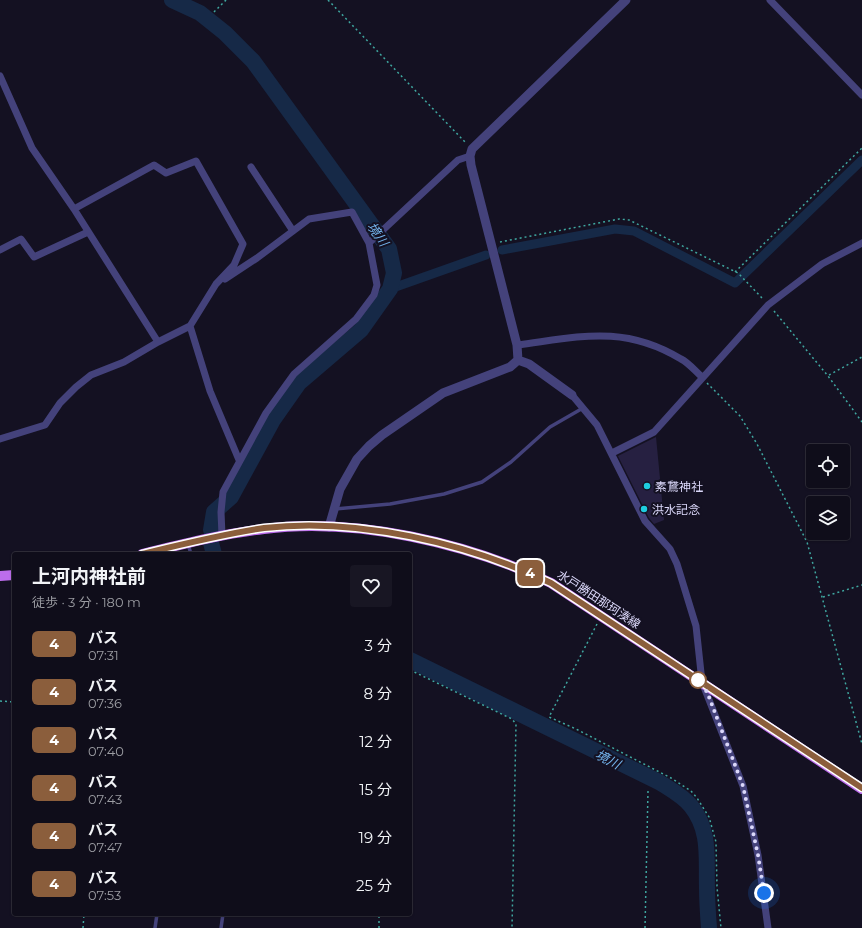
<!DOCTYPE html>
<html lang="ja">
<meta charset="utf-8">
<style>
:root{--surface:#0f0d1a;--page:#181623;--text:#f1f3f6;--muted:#9b9ca2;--line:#2f2d39}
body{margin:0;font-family:Montserrat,"Noto Sans JP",sans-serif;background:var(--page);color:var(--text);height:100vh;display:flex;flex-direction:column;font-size:15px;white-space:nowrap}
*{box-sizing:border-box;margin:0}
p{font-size:13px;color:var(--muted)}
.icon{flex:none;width:22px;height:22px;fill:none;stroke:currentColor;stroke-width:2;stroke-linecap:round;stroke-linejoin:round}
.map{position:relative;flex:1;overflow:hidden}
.side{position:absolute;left:12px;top:552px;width:400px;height:364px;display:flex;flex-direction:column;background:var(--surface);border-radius:4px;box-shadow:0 1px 3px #0004,0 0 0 1px var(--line)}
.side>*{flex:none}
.badge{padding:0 8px;border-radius:6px;font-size:14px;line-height:26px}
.fabs{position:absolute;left:806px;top:444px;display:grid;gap:8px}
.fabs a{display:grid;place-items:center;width:44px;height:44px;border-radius:4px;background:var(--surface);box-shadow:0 1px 3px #0004,0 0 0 1px var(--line);font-size:20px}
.you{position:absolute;width:20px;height:20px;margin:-10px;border:3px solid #fff;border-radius:50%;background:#1a73e8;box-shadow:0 0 0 6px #1a73e833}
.map>.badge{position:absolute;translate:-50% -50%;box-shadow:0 0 0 2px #fff}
.round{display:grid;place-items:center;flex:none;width:42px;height:42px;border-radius:4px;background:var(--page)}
.headline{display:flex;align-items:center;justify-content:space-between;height:68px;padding:0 20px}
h1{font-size:19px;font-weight:700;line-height:30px}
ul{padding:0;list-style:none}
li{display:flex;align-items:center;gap:12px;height:48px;padding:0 20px}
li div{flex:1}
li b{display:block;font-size:15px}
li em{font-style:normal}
li .badge{min-width:44px;font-weight:700;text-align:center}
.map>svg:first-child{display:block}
</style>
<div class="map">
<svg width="862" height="928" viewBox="0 0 862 928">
<rect width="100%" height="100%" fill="#141122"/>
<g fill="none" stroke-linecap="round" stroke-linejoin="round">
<!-- canal -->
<path stroke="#162947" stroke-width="9" d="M502 250 615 229 634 231 735 283 862 160
M390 289 486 255"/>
<!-- river -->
<path stroke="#162947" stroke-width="16" d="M172 0 200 13 225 33 253 61 389 249 394 273 390 289 361 330 299 383 273 420 231 497 214 512 211 530
M211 543 214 554
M410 660 659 782C670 789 683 796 691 806 711 831 706 859 707 888 707 901 708 915 709 928"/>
</g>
<!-- building -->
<path fill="#262041" d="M656 437 664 520 654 524 649 518 618 456Z"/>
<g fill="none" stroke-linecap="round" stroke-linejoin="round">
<!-- path -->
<path stroke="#3fa7a0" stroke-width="1.5" stroke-dasharray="2 3" stroke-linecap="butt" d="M328 0 465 142
M214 12 226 0
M500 242 619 219 629 220 738 273 763 299
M735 272 862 148
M774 311 828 376 862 422
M829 375 862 357
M707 383 740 416 757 444 807 542 862 744
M823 597 862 585
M597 624 549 717 576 729 671 778 691 791 697 798 709 817 716 842 717 887 721 928
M410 670 512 719 516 724 512 928
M0 701 14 702
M83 928 84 914
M379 928V914
M645 928 648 791"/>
<!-- service -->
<path stroke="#44427b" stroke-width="3.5" d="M335 509 390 504 444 494 482 482 511 462 550 427 583 408
M188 544 191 554
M155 928 157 914
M221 928 223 914"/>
<!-- minor -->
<path stroke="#44427b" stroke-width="7" d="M770 0 862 95
M0 76 32 148 74 209 158 342
M251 167 293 231
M369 243 458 160 470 156
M0 250 21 239 34 257 88 232
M190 326 210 391 239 460
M517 345C579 337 623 324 681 359 689 363 695 371 702 377
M572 395 597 425 645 521 670 549 677 564 696 626 702 682 743 786 758 855 768 928
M0 439 45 425 60 403 76 387 91 375 124 362 158 342 190 326 216 284 234 265 243 244 196 161 166 173 154 165 74 209
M612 453 654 432 768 305 822 264 862 243
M222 535 221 512 223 492 266 413 294 374 356 319 374 295 377 285 369 243 352 212 309 219 257 258 225 279"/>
<!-- tertiary -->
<path stroke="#44427b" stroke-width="9" d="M518 360 529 364 572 395
M329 527 340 489 357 459 369 446 382 435 443 393 510 367 518 360 517 345 471 165 470 156 472 149 626 0"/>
<!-- primary -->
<path stroke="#bc6dec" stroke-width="10" d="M142 554C183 544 222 534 264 529 356 517 468 543 551 583L862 789
M0 576 14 575"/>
</g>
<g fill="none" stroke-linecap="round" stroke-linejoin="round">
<!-- line casing -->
<g stroke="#fff" stroke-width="9">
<path id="line" d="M142 554C183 544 223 534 264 528 356 517 468 543 551 583L862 788"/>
</g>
<!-- line -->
<use href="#line" stroke="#8b5e3c" stroke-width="6"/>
<!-- walk -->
<path stroke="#dbd8fa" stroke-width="4" stroke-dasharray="0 7.2" d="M698 680 695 678 702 682 709 697 743 786 758 855 764 893"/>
</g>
<!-- markers -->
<g fill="#1ecde0" stroke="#141122" stroke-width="1.5">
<circle cx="647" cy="486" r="4"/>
<circle cx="644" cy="509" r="4"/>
</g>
<circle fill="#fff" stroke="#8b5e3c" stroke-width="2" cx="698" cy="680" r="8"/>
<g text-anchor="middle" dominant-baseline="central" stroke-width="4" stroke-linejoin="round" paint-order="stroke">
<!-- poi labels -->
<g font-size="12" fill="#dbd8fa" stroke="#141122" text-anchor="start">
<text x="655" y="486">素鵞神社</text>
<text x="652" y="509">洪水記念</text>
</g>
<!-- street labels -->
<g font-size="12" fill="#dbd8fa" stroke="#141122">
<text transform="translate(599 599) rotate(33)">水戸勝田那珂湊線</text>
</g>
<!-- water labels -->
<g font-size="13" font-style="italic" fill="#73b4ed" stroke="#141122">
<text transform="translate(378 234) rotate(55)">境川</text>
<text transform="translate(608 759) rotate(27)">境川</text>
</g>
</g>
</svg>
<div class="fabs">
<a><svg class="icon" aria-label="locate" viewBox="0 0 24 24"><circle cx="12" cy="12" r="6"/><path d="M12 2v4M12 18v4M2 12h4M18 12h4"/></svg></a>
<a><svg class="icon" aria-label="layers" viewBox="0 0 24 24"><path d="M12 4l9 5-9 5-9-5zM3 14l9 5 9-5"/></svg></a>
</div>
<div class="you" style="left:764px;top:893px"></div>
<b class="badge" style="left:530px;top:573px;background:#8b5e3c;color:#fff">4</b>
<section class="side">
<div class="headline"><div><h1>上河内神社前</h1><p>徒歩 · 3 分 · 180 m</p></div><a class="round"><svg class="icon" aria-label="heart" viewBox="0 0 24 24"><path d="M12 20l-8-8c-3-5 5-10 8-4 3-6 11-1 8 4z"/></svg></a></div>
<ul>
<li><span class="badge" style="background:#8b5e3c;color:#fff">4</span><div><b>バス</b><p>07:31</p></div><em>3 分</em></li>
<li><span class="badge" style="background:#8b5e3c;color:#fff">4</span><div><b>バス</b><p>07:36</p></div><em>8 分</em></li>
<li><span class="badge" style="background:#8b5e3c;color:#fff">4</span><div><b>バス</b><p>07:40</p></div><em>12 分</em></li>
<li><span class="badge" style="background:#8b5e3c;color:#fff">4</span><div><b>バス</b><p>07:43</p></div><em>15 分</em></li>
<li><span class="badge" style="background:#8b5e3c;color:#fff">4</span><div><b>バス</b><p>07:47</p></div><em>19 分</em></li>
<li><span class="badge" style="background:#8b5e3c;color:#fff">4</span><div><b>バス</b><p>07:53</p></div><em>25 分</em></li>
</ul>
</section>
</div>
